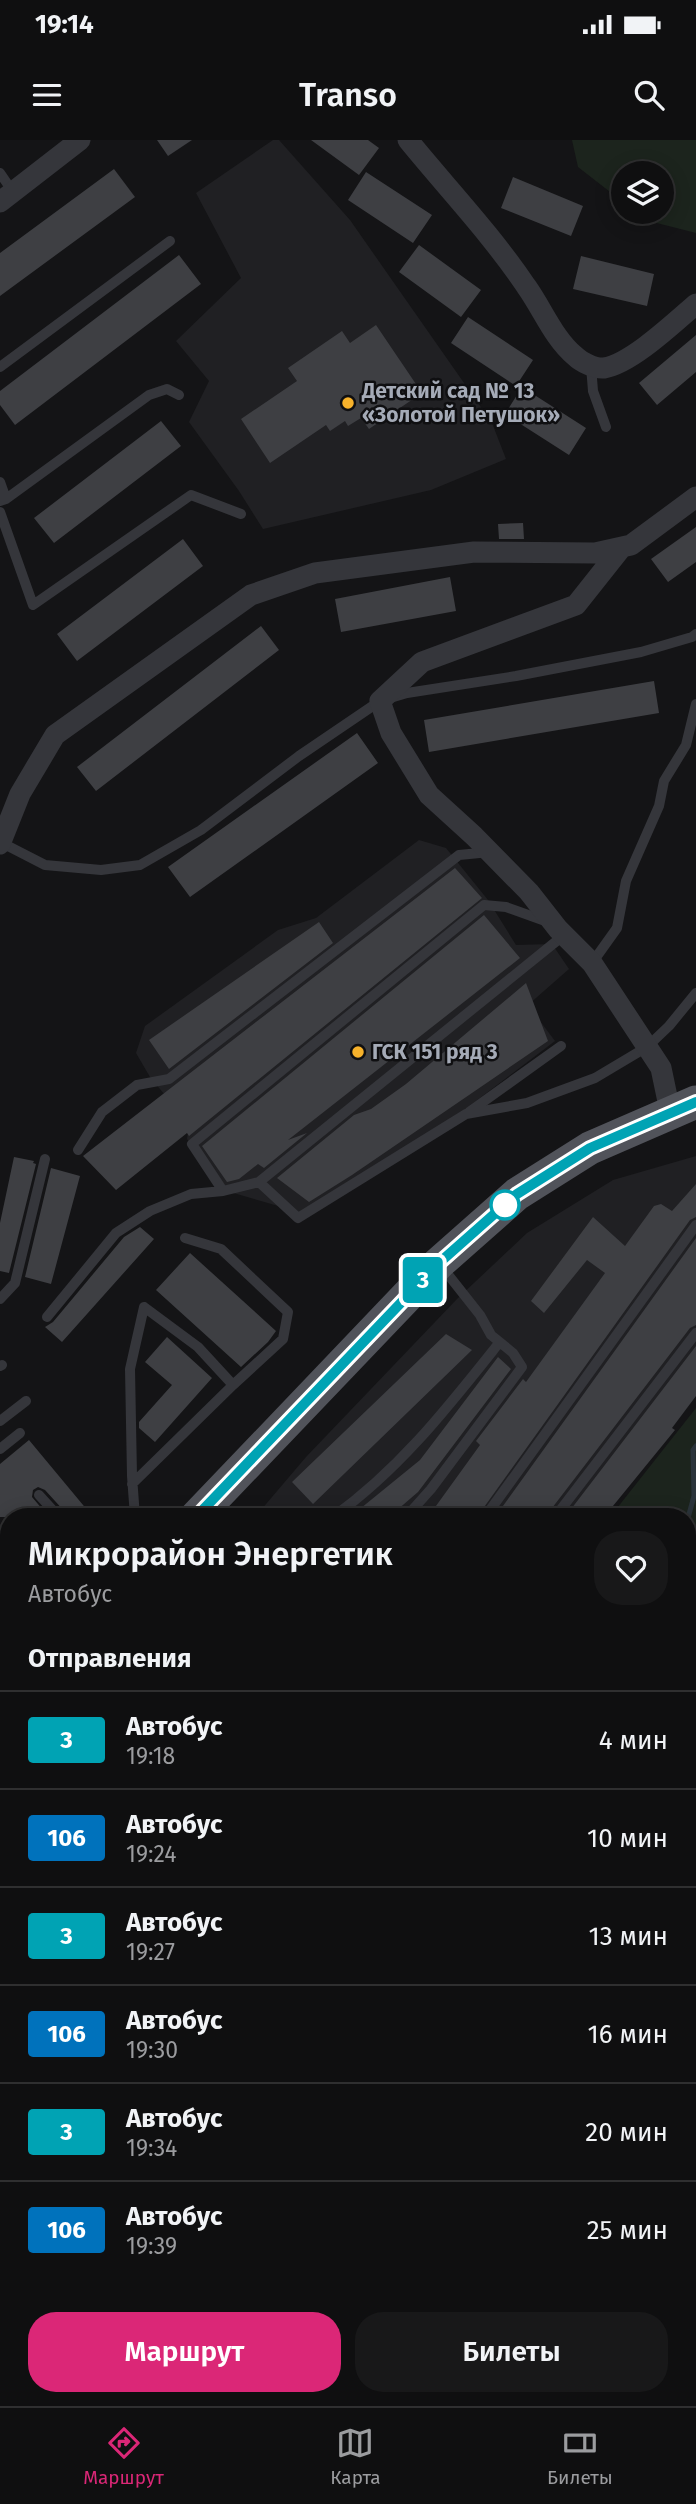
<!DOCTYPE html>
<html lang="ru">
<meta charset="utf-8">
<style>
:root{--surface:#0f0f10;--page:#181819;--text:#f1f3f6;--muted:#9b9c9f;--line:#2f2f30;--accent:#db2777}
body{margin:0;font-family:"Fira Sans",sans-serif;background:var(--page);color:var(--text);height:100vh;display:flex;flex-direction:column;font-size:26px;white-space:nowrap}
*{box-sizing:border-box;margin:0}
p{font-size:23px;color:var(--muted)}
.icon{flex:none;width:38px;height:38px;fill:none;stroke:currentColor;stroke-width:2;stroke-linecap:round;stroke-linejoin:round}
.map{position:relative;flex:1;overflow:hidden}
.side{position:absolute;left:0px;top:1368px;width:696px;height:898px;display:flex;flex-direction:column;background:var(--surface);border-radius:28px 28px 0 0;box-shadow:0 4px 18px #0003,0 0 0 2px var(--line)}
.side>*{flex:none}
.badge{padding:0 14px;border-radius:5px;font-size:24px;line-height:46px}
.tools{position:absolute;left:611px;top:21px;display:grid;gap:14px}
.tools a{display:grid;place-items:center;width:63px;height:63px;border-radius:50%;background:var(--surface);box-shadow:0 4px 18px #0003,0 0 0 2px var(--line);font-size:35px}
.map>.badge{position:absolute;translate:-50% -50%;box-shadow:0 0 0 4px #fff}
h2{padding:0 28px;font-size:26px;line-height:63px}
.round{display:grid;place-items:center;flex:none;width:74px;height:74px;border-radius:28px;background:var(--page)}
.head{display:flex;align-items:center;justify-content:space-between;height:119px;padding:0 28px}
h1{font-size:33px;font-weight:600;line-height:52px}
.action{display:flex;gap:14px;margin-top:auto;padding:14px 28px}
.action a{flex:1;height:80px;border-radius:28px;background:var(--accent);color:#fff;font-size:28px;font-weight:600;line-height:80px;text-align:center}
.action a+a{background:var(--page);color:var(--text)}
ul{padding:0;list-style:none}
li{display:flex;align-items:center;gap:21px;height:98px;padding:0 28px;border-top:2px solid var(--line)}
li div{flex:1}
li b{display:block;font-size:26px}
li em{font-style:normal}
li .badge{min-width:77px;font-weight:700;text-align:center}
.status{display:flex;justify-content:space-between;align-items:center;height:49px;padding:0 35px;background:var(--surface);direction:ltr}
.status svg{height:19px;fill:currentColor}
header{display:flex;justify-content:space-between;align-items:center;height:91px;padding:0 28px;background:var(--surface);font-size:32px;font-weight:600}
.tab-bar{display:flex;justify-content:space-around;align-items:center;height:98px;border-top:2px solid var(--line);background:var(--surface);font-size:19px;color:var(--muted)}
.tab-bar a{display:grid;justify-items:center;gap:4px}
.tab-bar .active{color:var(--accent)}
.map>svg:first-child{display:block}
</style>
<div class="status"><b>19:14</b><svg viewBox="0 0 49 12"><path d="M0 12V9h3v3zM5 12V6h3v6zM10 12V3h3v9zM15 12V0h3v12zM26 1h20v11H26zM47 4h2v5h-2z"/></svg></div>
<header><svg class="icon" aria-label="menu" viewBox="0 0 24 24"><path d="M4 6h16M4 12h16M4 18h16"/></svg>Transo<svg class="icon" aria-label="search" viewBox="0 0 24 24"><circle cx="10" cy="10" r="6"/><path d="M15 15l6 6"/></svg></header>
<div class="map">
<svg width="696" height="2266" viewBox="0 0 696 2266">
<rect width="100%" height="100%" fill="#141416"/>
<!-- built -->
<path fill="#202023" d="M273 0H279L350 80 492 283 506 319 431 350 263 389 239 351 189 282 209 241 176 201 241 138 196 53Z
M419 700 446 708 488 760 516 805 552 804 569 829 528 865 555 901 468 967 347 1050 299 1072 230 1052 187 999 189 984 150 937 136 913 145 886 278 790 316 778Z
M696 1016V1252L599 1377H255L306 1317 457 1159 527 1093 613 1040Z"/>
<!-- green -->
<path fill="#1c241d" d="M572 0H696V93L649 81 636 72H662V33H623V62L578 27Z
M696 1268V1510L688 1515V1377H610Z
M9 1616V2134L0 2140V1625Z"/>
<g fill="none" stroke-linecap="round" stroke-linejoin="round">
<!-- stream -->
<path stroke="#2a333a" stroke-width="5" d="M688 1378 694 1356 693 1310 696 1306
M0 1958 9 1946"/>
</g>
<!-- building -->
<path fill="#3e3f43" d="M157 0H192L168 16Z
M311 0H368L379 8 359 35Z
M114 29 135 57 0 156V113Z
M366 32 432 75 413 103 348 60Z
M513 37 583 66 571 96 501 68Z
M419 105 481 150 461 177 399 132Z
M179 115 201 144 15 285 0 265V251Z
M581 116 654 134 647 166 573 149Z
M468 177 533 220 516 246 451 203Z
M376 185 422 253 369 289 361 278 348 286 345 281 330 291 326 285 270 323 241 279 297 241 288 228 342 191 350 203Z
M696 195V232L657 265 639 243Z
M522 247 586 288 569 315 505 274Z
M161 281 181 306 54 403 34 378Z
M523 383 524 399H499L498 384Z
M696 387V422L668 442 651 419Z
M183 399 203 426 77 521 57 494Z
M450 437 456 471 341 492 335 459Z
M261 486 279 510 96 651 77 627Z
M654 541 659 573 429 612 424 580Z
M357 593 378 623 190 757 168 727Z
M455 728 482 758 189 996 187 993 116 1050 83 1016Z
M484 775 520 818 288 1000 307 993 264 1028 258 1024 239 1039 227 1042 202 1006Z
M319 782 333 803 169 929 149 900Z
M526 843 548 901 352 1035 309 1062 277 1038 354 975 371 969 406 944Z
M14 1017 34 1021 33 1023 36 1024 9 1133 0 1131V1083Z
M51 1028 80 1036 51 1144 25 1137Z
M696 1044V1077L690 1080 477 1377H428L480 1305 476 1301 523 1239 526 1242 605 1133 587 1120 544 1173 531 1161 593 1077 625 1106 654 1066 661 1064 672 1071Z
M140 1087 154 1099 62 1202 45 1187 53 1182 124 1097Z
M696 1098V1185L690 1188 549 1372 547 1377H495Z
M190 1113 276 1191 268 1202 241 1227 156 1150Z
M446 1194 472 1210 313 1364 292 1342Z
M167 1197 212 1238 155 1302 139 1288V1282L172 1245 145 1222Z
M696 1206V1256L672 1288 675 1290 604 1377H565Z
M498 1217 511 1229 418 1352 389 1377H350L420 1320Z
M29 1300 93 1377H67L65 1372 45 1350 38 1347 33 1350 32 1357 49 1377H0V1324Z"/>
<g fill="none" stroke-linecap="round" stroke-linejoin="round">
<!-- service -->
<path stroke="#35363b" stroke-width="10" d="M0 33 13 52
M591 226 593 251 606 287
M0 227 170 101
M0 342 6 359
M0 361 6 359 149 255 167 249 179 255
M0 372 33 465 191 355 241 374
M2 703 45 725 101 730 140 725 201 690 299 616 380 561 407 553 516 536 641 512 692 497 696 494
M564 795 259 1042 298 1078 466 974 527 963 595 938 647 907 669 886 696 853
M592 823 617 788 626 741 659 666 664 641 686 605 696 564
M469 972 561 906
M78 1010 102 972 137 945 169 939 459 715 490 712
M259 1042 223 1051 192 1004 484 765 506 767 548 782
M0 1159 15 1143 45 1019
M47 1177 116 1093 150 1071 191 1054 223 1051
M0 1226 2 1225
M0 1281 26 1261
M0 1309 20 1293
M132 1344 233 1245
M39 1355 59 1377
M213 1364 229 1377
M135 1377 132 1336 130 1229 144 1167 198 1207 233 1245 283 1199 288 1172 221 1109 185 1098
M333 1377C400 1329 448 1267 499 1203
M406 1377 431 1349 522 1227 513 1213 491 1195 480 1175 442 1127
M485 1377 696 1085
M555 1377 696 1193
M0 1402 9 1411
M0 1487 9 1480
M688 1559 696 1554
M688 1668 696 1665
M688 1792 696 1783
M0 2199 9 2195
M323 2266 335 2258
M529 2266 532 2258"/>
<!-- minor -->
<path stroke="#35363b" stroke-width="21" d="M408 0C447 48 491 94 526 146 542 168 554 199 575 216 581 222 595 229 604 228 631 224 675 182 696 164
M0 62 80 0
M622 407 576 465 422 522 380 561 391 593 429 655 474 696 529 752 558 789 592 823 661 928 670 971
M0 704 20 654 55 595 251 455 315 433 474 412 595 413 631 405 696 357
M688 1937 696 1932
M101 2266 110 2258"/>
<!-- primary -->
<path stroke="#51535a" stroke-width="33" d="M196 1377 409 1154 439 1123 517 1054 590 1008 696 962
M0 1570 9 1561"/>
</g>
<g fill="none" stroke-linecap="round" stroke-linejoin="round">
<!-- line casing -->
<g stroke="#fff" stroke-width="16">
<path id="line" d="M196 1377 439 1123 517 1054 590 1008 696 962"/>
</g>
<!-- line -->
<use href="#line" stroke="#00a3b4" stroke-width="10"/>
</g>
<!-- markers -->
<g fill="#f7b22b" stroke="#0f0f11" stroke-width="2.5">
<circle cx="348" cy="263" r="7"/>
<circle cx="358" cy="912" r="7"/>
</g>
<circle fill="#fff" stroke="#00a3b4" stroke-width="3.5" cx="505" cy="1065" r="14"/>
<g text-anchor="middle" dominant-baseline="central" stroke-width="5" stroke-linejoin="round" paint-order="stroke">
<!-- poi labels -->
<g font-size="21" font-weight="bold" fill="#a5abb7" stroke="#0f0f11" text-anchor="start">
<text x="362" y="251">Детский сад № 13<tspan x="362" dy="24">«Золотой Петушок»</tspan></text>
<text x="372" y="912">ГСК 151 ряд 3</text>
</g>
</g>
</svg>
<div class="tools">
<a><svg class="icon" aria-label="layers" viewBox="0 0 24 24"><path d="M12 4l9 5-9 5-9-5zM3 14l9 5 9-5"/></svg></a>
</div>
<b class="badge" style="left:423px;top:1140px;background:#00a3b4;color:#fff">3</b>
<section class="side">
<div class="head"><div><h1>Микрорайон Энергетик</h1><p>Автобус</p></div><a class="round"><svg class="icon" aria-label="heart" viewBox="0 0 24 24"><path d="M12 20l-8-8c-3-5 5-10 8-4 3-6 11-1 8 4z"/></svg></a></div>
<h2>Отправления</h2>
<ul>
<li><span class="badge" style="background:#00a3b4;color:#fff">3</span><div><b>Автобус</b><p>19:18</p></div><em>4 мин</em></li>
<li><span class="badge" style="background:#0072bc;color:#fff">106</span><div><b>Автобус</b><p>19:24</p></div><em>10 мин</em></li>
<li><span class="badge" style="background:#00a3b4;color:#fff">3</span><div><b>Автобус</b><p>19:27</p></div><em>13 мин</em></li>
<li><span class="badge" style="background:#0072bc;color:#fff">106</span><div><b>Автобус</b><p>19:30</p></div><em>16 мин</em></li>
<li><span class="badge" style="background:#00a3b4;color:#fff">3</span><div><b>Автобус</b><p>19:34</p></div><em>20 мин</em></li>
<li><span class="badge" style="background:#0072bc;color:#fff">106</span><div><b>Автобус</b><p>19:39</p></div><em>25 мин</em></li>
</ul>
<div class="action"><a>Маршрут</a><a>Билеты</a></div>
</section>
</div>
<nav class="tab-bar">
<a class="active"><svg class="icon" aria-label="directions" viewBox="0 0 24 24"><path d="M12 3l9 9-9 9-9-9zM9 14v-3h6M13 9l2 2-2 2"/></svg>Маршрут</a>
<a><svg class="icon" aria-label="map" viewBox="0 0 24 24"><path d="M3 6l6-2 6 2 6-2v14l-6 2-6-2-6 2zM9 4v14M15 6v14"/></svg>Карта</a>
<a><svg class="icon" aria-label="tickets" viewBox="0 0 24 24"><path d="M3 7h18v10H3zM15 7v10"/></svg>Билеты</a>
</nav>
